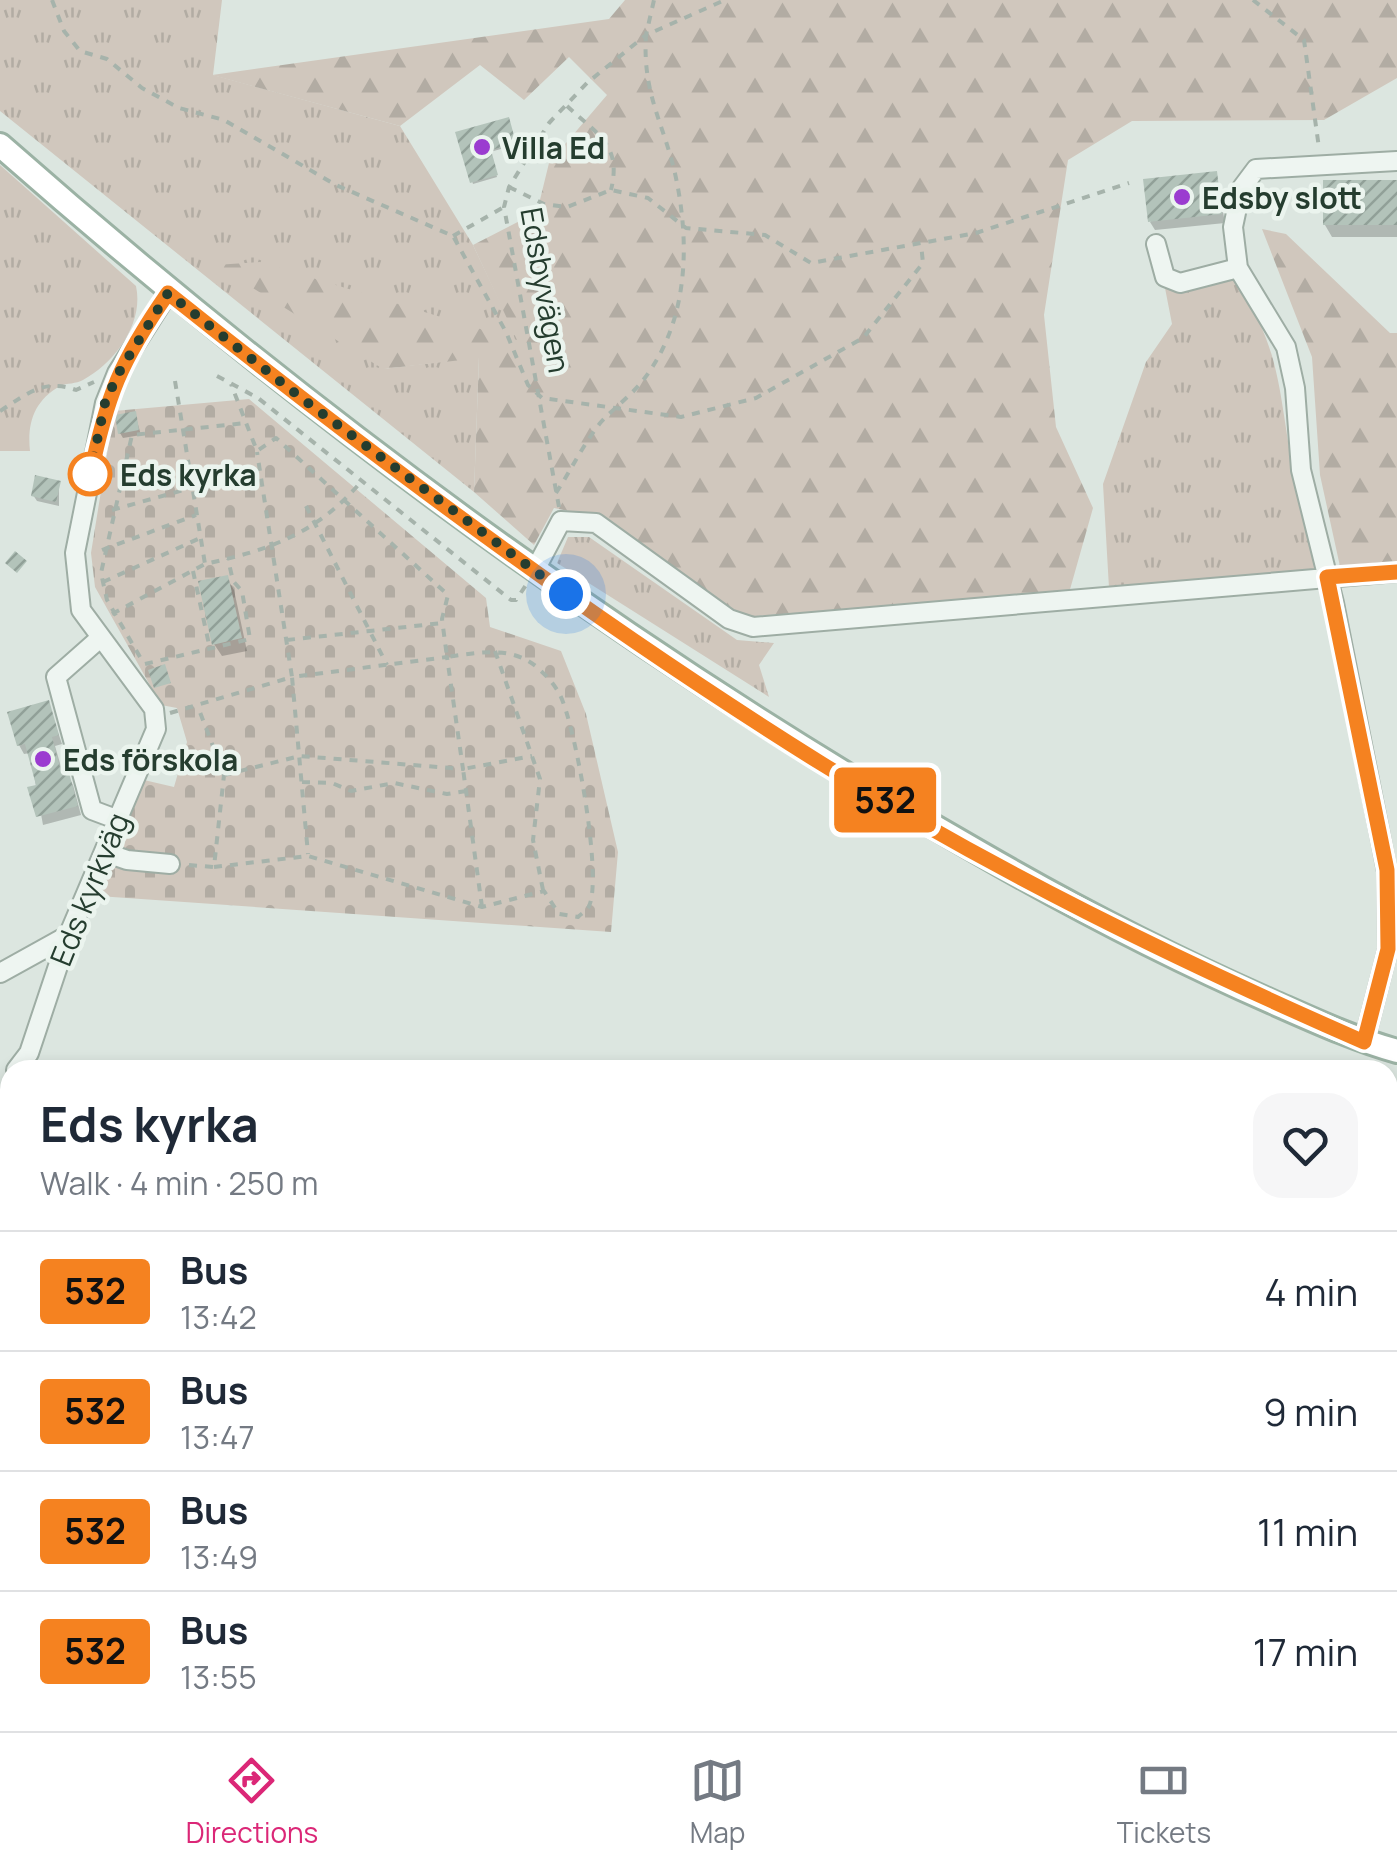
<!DOCTYPE html>
<meta charset="utf-8">
<style>
:root{--surface:#fff;--page:#f6f6f7;--text:#1f2937;--muted:#747a83;--line:#e0e1e3;--accent:#db2777}
body{margin:0;font-family:Manrope,sans-serif;background:var(--page);color:var(--text);height:100vh;display:flex;flex-direction:column;font-size:38px;white-space:nowrap}
*{box-sizing:border-box;margin:0}
p{font-size:32px;color:var(--muted)}
.icon{flex:none;width:55px;height:55px;fill:none;stroke:currentColor;stroke-width:2;stroke-linecap:round;stroke-linejoin:round}
.map{position:relative;flex:1;overflow:hidden}
.side{position:absolute;left:0px;top:1060px;width:1398px;height:672px;display:flex;flex-direction:column;background:var(--surface);border-radius:30px 30px 0 0;box-shadow:0 5px 15px #0003}
.side>*{flex:none}
.badge{padding:0 20px;border-radius:8px;font-size:35px;line-height:65px}
.you{position:absolute;width:50px;height:50px;margin:-25px;border:8px solid #fff;border-radius:50%;background:#1a73e8;box-shadow:0 0 0 15px #1a73e833}
.map>.badge{position:absolute;translate:-50% -50%;box-shadow:0 0 0 5px #fff}
.round{display:grid;place-items:center;flex:none;width:105px;height:105px;border-radius:30px;background:var(--page)}
.overview{display:flex;align-items:center;justify-content:space-between;height:170px;padding:0 40px}
h1{font-size:48px;font-weight:700;line-height:75px}
ul{padding:0;list-style:none}
li{display:flex;align-items:center;gap:30px;height:120px;padding:0 40px;border-top:2px solid var(--line)}
li div{flex:1}
li b{display:block;font-size:38px}
li em{font-style:normal}
li .badge{min-width:110px;font-weight:700;text-align:center}
.tabs{display:flex;justify-content:space-around;align-items:center;height:140px;border-top:2px solid var(--line);background:var(--surface);font-size:28px;color:var(--muted)}
.tabs a{display:grid;justify-items:center;gap:5px}
.tabs .active{color:var(--accent)}
.map>svg:first-child{display:block}
</style>
<div class="map">
<svg width="1397" height="1731" viewBox="0 0 1397 1731">
<defs>
<pattern id="grass-tufts" width="24" height="20" patternUnits="userSpaceOnUse" patternTransform="scale(2.5)"><rect width="24" height="20" fill="#d0c7bd"/><path d="M3 7l-1-3M5 7V3M7 7l1-3M15 17l-1-3M17 17v-4M19 17l1-3" fill="none" stroke="#b2aca3"/></pattern>
<pattern id="forest-firs" width="22" height="20" patternUnits="userSpaceOnUse" patternTransform="scale(2.5)"><rect width="22" height="20" fill="#d0c7bd"/><path d="M5 1l3.5 6h-7zM16 11l3.5 6h-7z" fill="#b2aca3"/></pattern>
<pattern id="wetland-marsh" width="20" height="14" patternUnits="userSpaceOnUse" patternTransform="scale(2.5)"><rect width="20" height="14" fill="#d0c7bd"/><path d="M1 5h8M5 5V1M11 12h8M15 12V8" fill="none" stroke="#b2aca3"/></pattern>
<pattern id="cemetery-stones" width="16" height="16" patternUnits="userSpaceOnUse" patternTransform="scale(2.5)"><rect width="16" height="16" fill="#d0c7bd"/><path d="M2 7V4a2 2 0 0 1 4 0v3zM10 15v-3a2 2 0 0 1 4 0v3z" fill="#b2aca3"/></pattern>
<pattern id="water-ripples" width="26" height="14" patternUnits="userSpaceOnUse" patternTransform="scale(2.5)"><rect width="26" height="14" fill="#95c8a5"/><path d="M2 4q2-2 4 0t4 0M15 11q2-2 4 0t4 0" fill="none" stroke="#79a487"/></pattern>
<pattern id="building-hatch" width="6" height="6" patternUnits="userSpaceOnUse" patternTransform="scale(2.5)"><rect width="6" height="6" fill="#b3c3ba"/><path d="M-1 1l2-2M0 6l6-6M5 7l2-2" fill="none" stroke="#91a098"/></pattern>
</defs>
<rect width="100%" height="100%" fill="#dce6e0"/>
<!-- grass -->
<path fill="url(#grass-tufts)" d="M0 0H222L213 75 400 126 473 245 518 340 383 369 479 357 474 492 0 111Z
M0 165 136 286C144 323 116 362 83 380 76 384 67 383 60 386 34 401 27 423 30 451H0Z
M1232 277C1279 342 1278 384 1291 459 1299 498 1312 534 1316 574L1109 588 1103 484 1146 362 1172 324 1165 288 1197 289Z
M568 537H589L737 640 774 643 759 665 769 697 557 563Z
M10 1116V1229L0 1228V1133Z"/>
<!-- forest -->
<path fill="url(#forest-firs)" d="M625 0H1397V78L1324 120 1132 121 1068 160 1044 315 1056 427 1093 508 1069 593 743 617 597 517 554 508 534 545 474 492 479 358 383 369 216 265 260 262 517 340 473 245 537 212 549 163 607 95 569 57 524 100 480 65 400 126 212 75 609 19Z
M1262 229 1286 234 1390 333H1397V561L1341 571 1320 475 1312 357Z"/>
<!-- wetland -->
<path fill="url(#wetland-marsh)" d="M10 1256V1364L0 1379V1261Z
M1100 1722 1104 1731H925L916 1723Z"/>
<!-- cemetery -->
<path fill="url(#cemetery-stones)" d="M249 399 486 598 490 627 561 651 586 714 618 852 611 932 98 896 144 780 174 787 187 742 177 708 161 705 95 587 91 553 114 411Z"/>
<!-- water -->
<path fill="url(#water-ripples)" d="M10 1364V1722H916L925 1731H0V1379Z"/>
<!-- shadow -->
<path fill="#0003" d="M508 120 515 145 490 152 497 177 473 184 458 134Z
M1216 173 1225 223 1155 230 1150 222Z
M1397 182V237H1332L1325 225Z
M135 414 141 435 123 438 120 433Z
M59 484V506L37 501 33 495Z
M227 578 234 590 247 651 222 656 214 644Z
M48 703 62 744 55 746 64 777 68 776 73 785 81 815 43 825 30 753 24 754 19 745Z"/>
<!-- building -->
<path fill="url(#building-hatch)" d="M509 117 516 143 491 150 498 175 470 183 455 132Z
M1217 171 1222 214 1148 222 1143 179Z
M1323 180H1397V225H1323Z
M136 411 139 430 118 434 115 415Z
M35 475 61 481 56 502 31 496Z
M15 551 27 561 17 573 5 563Z
M228 575 242 638 212 645 198 581Z
M165 664 171 683 154 688 148 670Z
M49 700 59 735 52 737 62 775 69 773 78 806 36 817 27 787 36 785 25 744 17 746 7 712Z"/>
<g fill="none" stroke-linecap="round" stroke-linejoin="round">
<!-- minor casing -->
<g stroke="#9eada4" stroke-width="22">
<path id="minor" d="M1156 244 1165 277 1180 283 1238 268
M534 572 561 521 596 523 729 619 753 627 1397 572
M99 639 56 677 92 810 116 819
M104 852 127 860 170 864
M0 973 67 936
M1364 1042 1388 949 1387 871 1334 603 1301 470 1295 388 1286 347 1238 268 1233 227 1241 189 1256 169 1397 161
M16 1070 29 1053 68 936 156 729 154 709 81 610 75 553 105 403 117 373 168 293"/>
</g>
<!-- major casing -->
<g stroke="#9bb2a4" stroke-width="28">
<path id="major" d="M0 145C304 413 628 653 980 853 1075 908 1172 958 1272 1002 1313 1020 1354 1039 1397 1051"/>
</g>
<!-- path -->
<path stroke="#a6b3ab" stroke-width="4" stroke-dasharray="8 8" stroke-linecap="butt" d="M52 0 64 31 80 51 107 59 142 88 179 108 224 120 336 185 453 236 506 332 528 385 542 398 681 417 756 398 863 338 923 263 921 244
M1253 0 1304 40 1319 148
M567 106C598 135 622 145 611 190
M509 187 544 204 567 207 611 190 648 198 686 228 765 235 811 263 976 233 1129 183
M453 236 504 207
M217 376 258 398 511 600H516L526 585
M175 381 205 564C269 550 316 534 360 483
M0 411C27 394 44 378 76 390L94 382
M556 493C571 470 584 443 601 422 615 407 632 395 644 379 687 323 690 249 677 183 666 126 642 97 646 35L725 0
M306 506 387 665
M559 507 504 207 509 187 549 123 587 83 646 35 654 0
M112 510 191 488 233 485
M102 550 196 515
M193 571 210 649
M103 582 198 539
M112 614 205 564
M287 640 442 623
M495 651 540 779 533 840 543 890
M140 657 107 600 101 573 132 435 246 423
M145 664 250 639 242 591 233 581 228 559
M170 713 292 677 308 854
M224 775 300 756 463 769 447 657 292 677 257 452
M302 782 332 783 351 791 394 783 447 794 466 791
M189 865 214 867 224 775 198 707
M214 867 308 856 482 907 544 891 559 914 578 917C582 913 587 911 589 906 603 878 575 724 560 695 556 687 548 677 541 671 516 645 480 652 447 657L442 619 448 595 276 438 257 451 231 384
M482 907 463 769 532 756
M1388 1082 1397 1084
M1388 1184 1397 1198
M1135 1722 1137 1731"/>
<!-- minor -->
<use href="#minor" stroke="#eef5f1" stroke-width="18"/>
<!-- major -->
<use href="#major" stroke="#fff" stroke-width="22"/>
</g>
<g fill="none" stroke-linecap="round" stroke-linejoin="round">
<!-- line casing -->
<g stroke="#fff" stroke-width="22">
<path id="line" d="M90 477C107 395 120 362 168 293 377 460 592 620 819 762 992 870 1177 960 1364 1042L1388 949 1387 870 1327 577 1397 572"/>
</g>
<!-- line -->
<use href="#line" stroke="#f58220" stroke-width="15"/>
<!-- walk -->
<path stroke="#253d2f" stroke-width="10" stroke-dasharray="0 18" d="M90 474 105 403 118 374 168 293 300 397 566 594"/>
</g>
<!-- markers -->
<g fill="#9b3cd0" stroke="#ebf4ee" stroke-width="4">
<circle cx="482" cy="147" r="10"/>
<circle cx="1182" cy="197" r="10"/>
<circle cx="43" cy="759" r="10"/>
</g>
<circle fill="#fff" stroke="#f58220" stroke-width="5" cx="90" cy="474" r="20"/>
<g text-anchor="middle" dominant-baseline="central" stroke-width="9" stroke-linejoin="round" paint-order="stroke">
<!-- poi labels -->
<g font-size="30" font-weight="bold" fill="#253d2f" stroke="#ebf4ee" text-anchor="start">
<text x="502" y="147">Villa Ed</text>
<text x="1202" y="197">Edsby slott</text>
<text x="63" y="759">Eds förskola</text>
</g>
<!-- street labels -->
<g font-size="30" fill="#253d2f" stroke="#ebf4ee">
<text transform="translate(546 290) rotate(80)">Edsbyvägen</text>
<text transform="translate(89 889) rotate(-68)">Eds kyrkväg</text>
</g>
<!-- stop labels -->
<g font-size="30" font-weight="bold" fill="#253d2f" stroke="#ebf4ee" text-anchor="start">
<text x="120" y="474">Eds kyrka</text>
</g>
</g>
</svg>
<div class="you" style="left:566px;top:594px"></div>
<b class="badge" style="left:885px;top:800px;background:#f58220;color:#111">532</b>
<section class="side">
<div class="overview"><div><h1>Eds kyrka</h1><p>Walk · 4 min · 250 m</p></div><a class="round"><svg class="icon" aria-label="heart" viewBox="0 0 24 24"><path d="M12 20l-8-8c-3-5 5-10 8-4 3-6 11-1 8 4z"/></svg></a></div>
<ul>
<li><span class="badge" style="background:#f58220;color:#111">532</span><div><b>Bus</b><p>13:42</p></div><em>4 min</em></li>
<li><span class="badge" style="background:#f58220;color:#111">532</span><div><b>Bus</b><p>13:47</p></div><em>9 min</em></li>
<li><span class="badge" style="background:#f58220;color:#111">532</span><div><b>Bus</b><p>13:49</p></div><em>11 min</em></li>
<li><span class="badge" style="background:#f58220;color:#111">532</span><div><b>Bus</b><p>13:55</p></div><em>17 min</em></li>
</ul>
</section>
</div>
<nav class="tabs">
<a class="active"><svg class="icon" aria-label="directions" viewBox="0 0 24 24"><path d="M12 3l9 9-9 9-9-9zM9 14v-3h6M13 9l2 2-2 2"/></svg>Directions</a>
<a><svg class="icon" aria-label="map" viewBox="0 0 24 24"><path d="M3 6l6-2 6 2 6-2v14l-6 2-6-2-6 2zM9 4v14M15 6v14"/></svg>Map</a>
<a><svg class="icon" aria-label="tickets" viewBox="0 0 24 24"><path d="M3 7h18v10H3zM15 7v10"/></svg>Tickets</a>
</nav>
